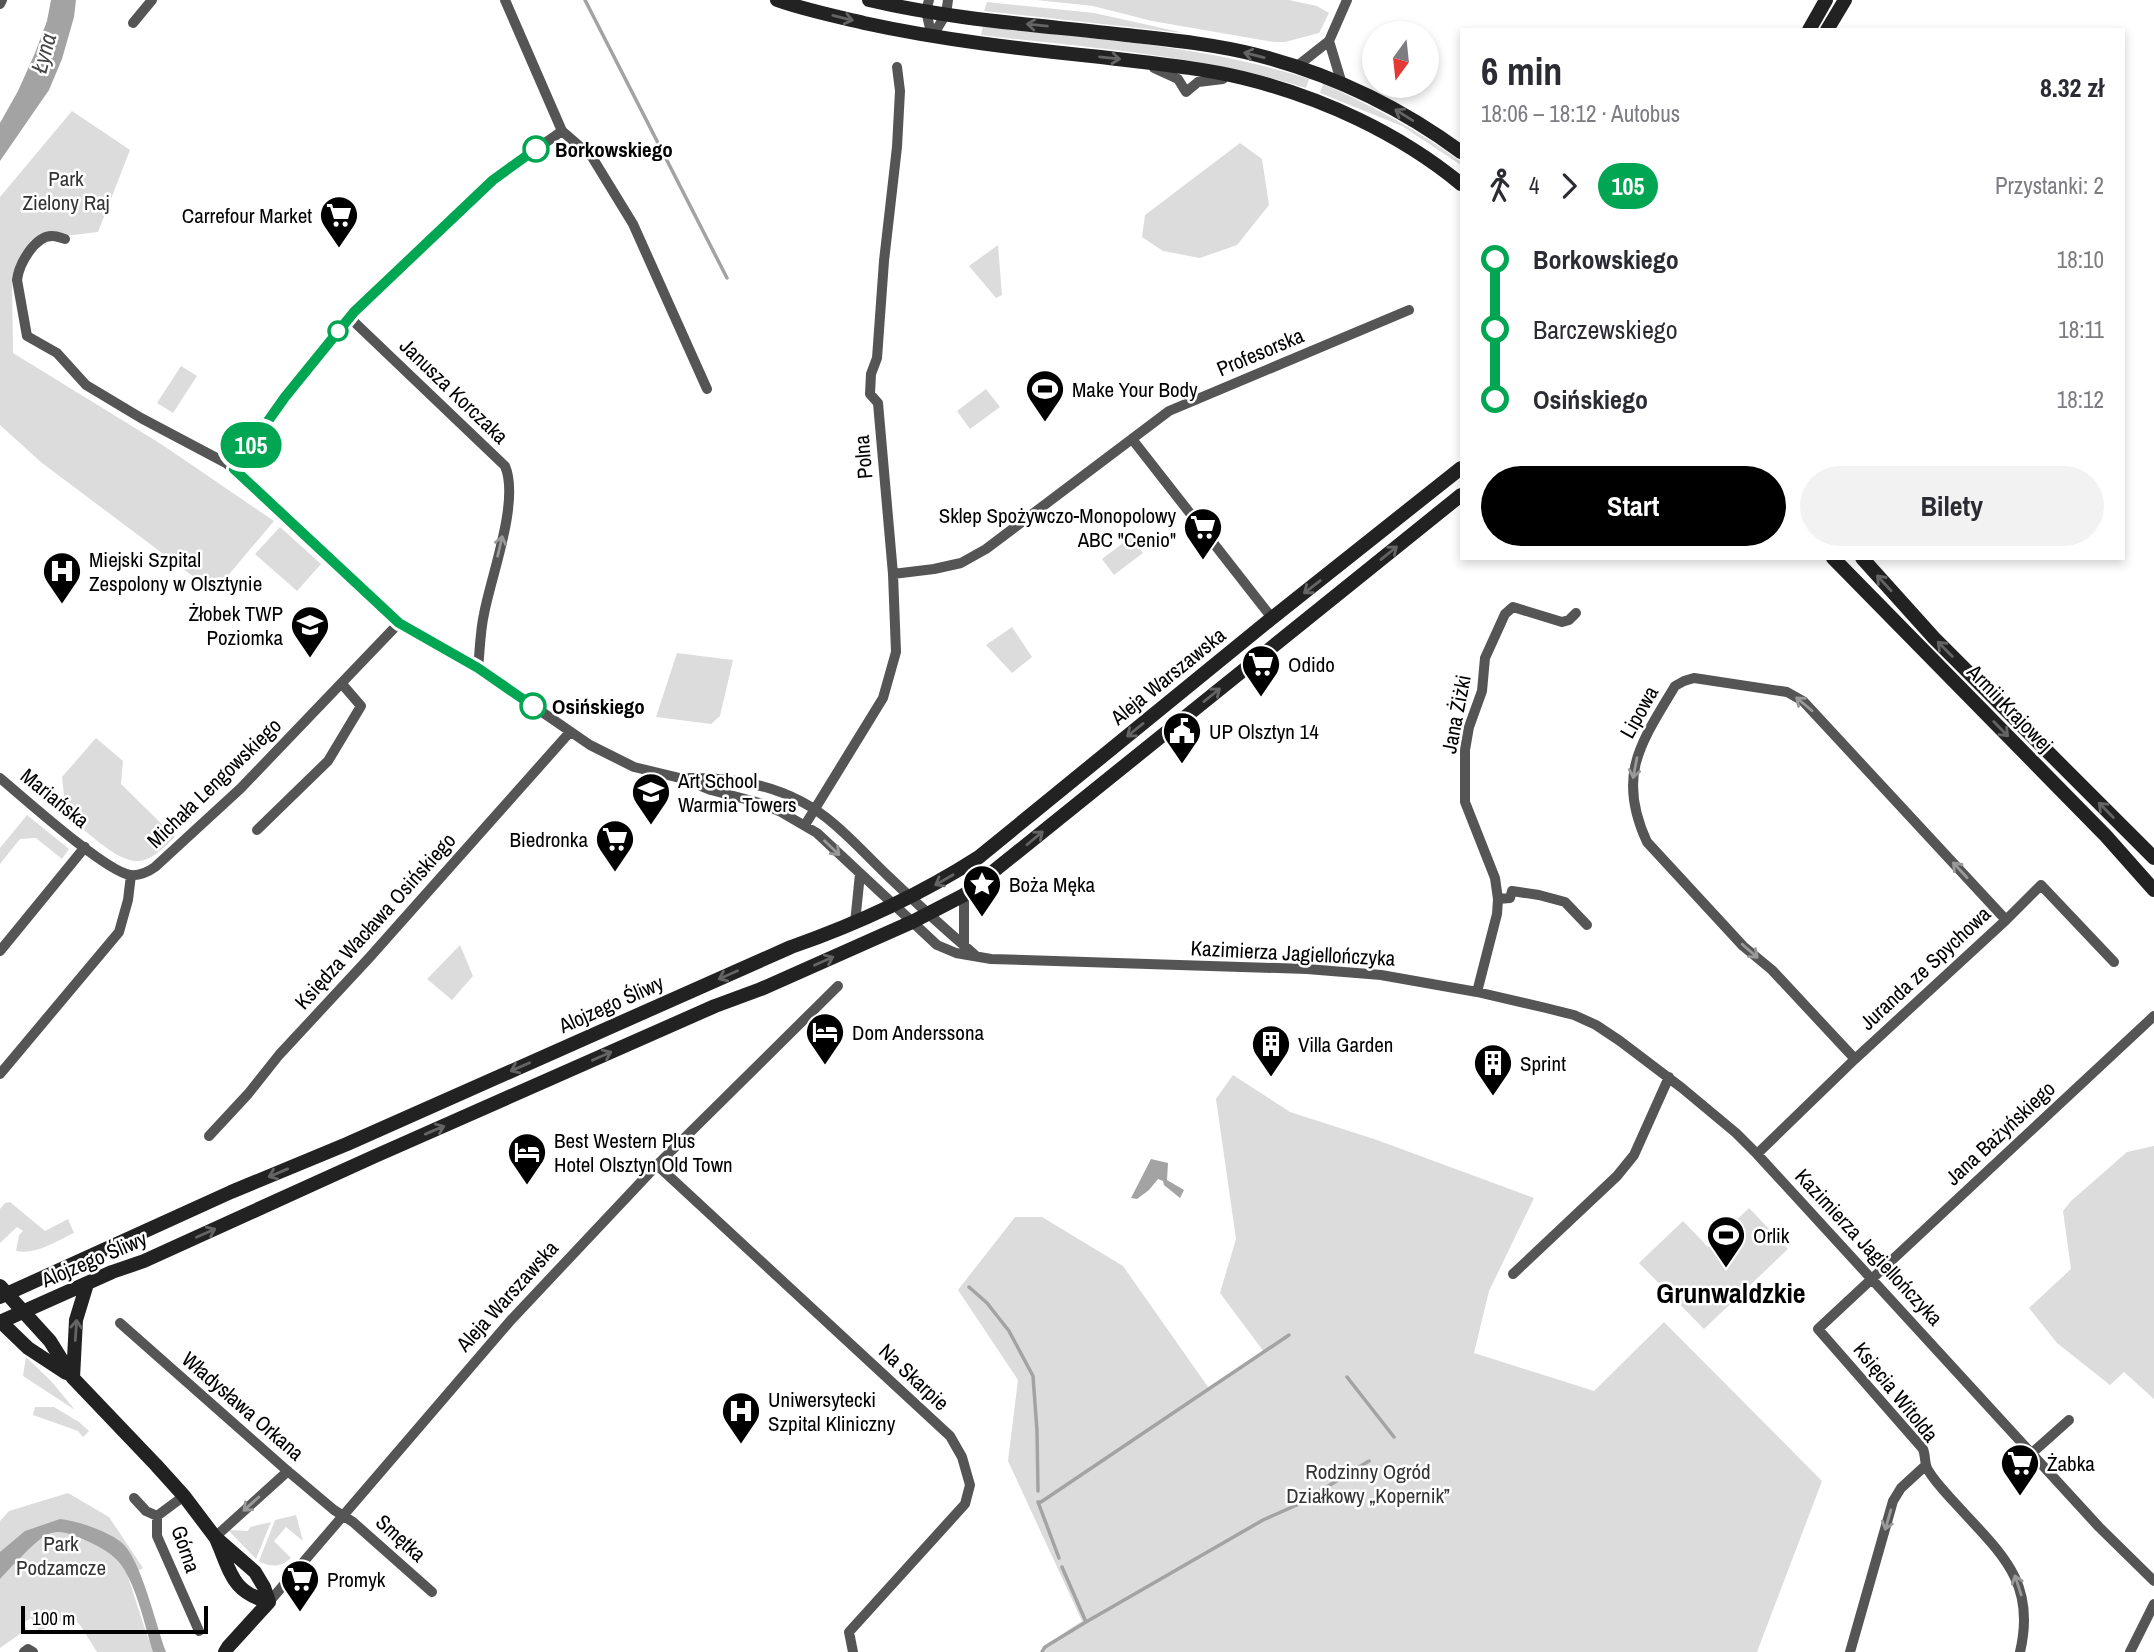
<!DOCTYPE html>
<html lang="pl">
<meta charset="utf-8">
<style>
:root{--surface:#fff;--page:#f2f2f3;--text:#2b2b33;--muted:#7c7c81;--accent:#000}
body{margin:0;font-family:"Archivo Narrow",sans-serif;background:var(--page);color:var(--text);height:100vh;display:flex;flex-direction:column;font-size:26px;white-space:nowrap}
*{box-sizing:border-box;margin:0}
p{font-size:23px;color:var(--muted)}
.icon{flex:none;width:38px;height:38px;fill:none;stroke:currentColor;stroke-width:2;stroke-linecap:round;stroke-linejoin:round}
.map{position:relative;flex:1;overflow:hidden}
.details{position:absolute;left:1460px;top:28px;width:665px;height:532px;display:flex;flex-direction:column;background:var(--surface);border-radius:0px;box-shadow:0 4px 10px #0003}
.details>*{flex:none}
.badge{padding:0 14px;border-radius:23px;font-size:24px;line-height:46px}
.needle{width:46px;rotate:195deg}
.buttons{position:absolute;left:1362px;top:21px;display:grid;gap:14px}
.buttons a{display:grid;place-items:center;width:77px;height:77px;border-radius:50%;background:var(--surface);box-shadow:0 4px 10px #0003;font-size:35px}
.scale{position:absolute;left:21px;bottom:18px;width:187px;box-sizing:border-box;padding-left:7px;border:4px solid #000;border-top:0;font-size:19px;line-height:24px;white-space:nowrap;color:#000;-webkit-text-stroke:5px #fff;paint-order:stroke}
.map>.badge{position:absolute;translate:-50% -50%;box-shadow:0 0 0 4px #fff}
.legs{display:flex;align-items:center;gap:10px;height:77px;padding:0 21px;font-size:23px}
.legs p{margin-inline-start:auto}
.summary{display:flex;align-items:center;justify-content:space-between;height:119px;padding:0 21px}
h1{font-size:38px;font-weight:700;line-height:52px}
.action{display:flex;gap:14px;margin-top:auto;padding:14px 21px}
.action a{flex:1;height:80px;border-radius:42px;background:var(--accent);color:#fff;font-size:28px;font-weight:700;line-height:80px;text-align:center}
.action a+a{background:var(--page);color:var(--text)}
ul{padding:0 21px;list-style:none}
li{display:flex;align-items:center;gap:24px;height:70px;font-size:26px}
li i{display:grid;place-items:center;width:10px;height:100%;margin:0 9px;background:currentColor}
li i::after{content:'';width:18px;height:18px;margin:-9px;border:5px solid;border-radius:50%;background:var(--surface)}
li p{margin-inline-start:auto}
li:first-child i{background:linear-gradient(#0000 50%,currentColor 0)}
li:last-child i{background:linear-gradient(currentColor 50%,#0000 0)}
.map>svg:first-child{display:block}
</style>
<div class="map">
<svg width="2154" height="1652" viewBox="0 0 2154 1652">
<rect width="100%" height="100%" fill="#fff"/>
<!-- green -->
<path fill="#dcdcdc" d="M1036 0H1289L1317 6 1329 13 1319 33 1285 42H1274L1152 21 1093 6Z
M987 2 1094 13 1184 33 984 11Z
M983 26C1092 39 1204 45 1309 79L1306 88C1201 55 1090 48 981 35Z
M1323 84C1373 106 1418 130 1461 162V165L1402 126 1320 93Z
M72 111 130 150 98 232 31 240 12 281 13 353 161 444 274 521 214 592 42 463 0 425V197Z
M1240 143 1262 159 1269 205 1237 245 1200 258 1163 251 1142 237 1145 215Z
M998 245 1002 295 996 298 969 266Z
M181 366 197 376 173 413 157 403Z
M986 389 1000 407 970 429 957 411Z
M280 527 321 564 297 591 255 554Z
M1131 537 1143 553 1114 575 1102 559Z
M1012 627 1032 657 1012 673 986 645Z
M677 653 733 660 720 716 711 724 656 717Z
M96 738 123 761 121 784 175 837C165 846 153 860 139 861 117 863 83 828 66 814L62 777Z
M27 815 69 849 62 859 36 838 20 839 0 864V848Z
M460 945 473 976 452 1000 427 979Z
M1233 1075 1290 1112 1377 1140 1534 1198 1489 1291 1474 1353 1594 1391 1664 1322 1822 1481 1757 1652H1045L1047 1644 1082 1621 1008 1461 1018 1380 958 1290 1015 1217H1042L1123 1266 1208 1387 1264 1352 1220 1293 1236 1239 1216 1099Z
M2154 1146V1399L2124 1372 2110 1385 2057 1343 2029 1308 2071 1269 2063 1211 2071 1201 2127 1152Z
M10 1202 45 1231 68 1219 74 1233C56 1241 37 1255 16 1251L19 1235 23 1231 17 1227 0 1243V1209L5 1203Z
M1749 1208 1788 1249 1704 1329 1639 1263 1683 1221 1708 1247Z
M26 1357 51 1381 75 1410 23 1376Z
M35 1407H54L79 1422 89 1431 83 1437 78 1431 33 1415Z
M68 1493 109 1517 143 1568 128 1577 148 1638 156 1652H97L80 1625 72 1617 39 1631 31 1618 23 1623 27 1629 0 1648V1521L9 1511Z
M296 1515 303 1541 286 1527 274 1541 291 1558C282 1567 270 1568 259 1561L275 1520Z
M271 1522 256 1559 228 1530 248 1531 250 1527Z"/>
<!-- water -->
<path fill="#a3a3a3" d="M51 0H76L74 17 62 59 49 90 0 161V123L18 91 35 53 47 21Z
M1151 1159 1168 1163 1167 1180 1184 1190 1180 1198 1164 1185 1163 1181 1158 1179 1149 1190 1137 1199 1131 1198Z
M60 1519C78 1521 107 1531 121 1542 141 1558 156 1626 166 1652H153C145 1626 137 1588 122 1566 114 1554 100 1547 87 1541 52 1525 48 1531 22 1556 14 1564 7 1571 0 1579V1552L25 1531Z"/>
<g fill="none" stroke-linecap="round" stroke-linejoin="round">
<!-- stream -->
<path stroke="#a3a3a3" stroke-width="3.5" d="M585 0 727 278
M969 1287 987 1303 1009 1331 1033 1376 1037 1431 1038 1491
M1347 1377 1394 1437
M1059 1558 1038 1502H1041L1289 1335
M1086 1622 1263 1520 1299 1504 1369 1461
M1042 1652 1045 1647 1086 1622 1062 1567"/>
<!-- street -->
<path stroke="#555" stroke-width="10" d="M505 0 562 131 592 157 633 224 707 389
M929 0 926 11 932 37
M0 4 2 0
M133 23 152 0
M932 37 946 14 948 0
M1329 41 1342 84
M1296 67 1329 41 1347 0
M1154 68 1178 79 1186 92 1198 82 1223 79
M65 239C61 238 57 236 53 236 35 235 19 264 17 280L27 336 57 353 86 385 141 418 226 463 245 479 399 623 478 668 590 745 634 767 684 779 711 790 760 803 781 812 817 833 937 945 956 953 991 959 1307 969 1381 975 1477 992 1546 1008 1574 1015 1596 1025 1620 1041 1682 1088 1736 1133 1757 1154 2099 1527 2154 1581
M349 317 505 466C520 501 491 576 484 614 480 632 480 650 478 668
M1132 439 1272 618
M234 469C302 359 395 264 493 181 514 162 539 148 562 131
M893 574 934 569 961 563 986 549 1169 411 1409 310
M0 778C24 798 105 871 130 875 140 876 148 872 155 867L241 788 399 623
M689 778C741 777 794 789 834 824 853 840 870 859 888 876 916 903 946 930 975 955
M805 825 883 698 896 652 893 574 878 403 870 394 871 374 877 358 884 261 897 147 900 91 897 67
M257 830 328 761 361 706 342 684
M964 895V945
M1498 899 1510 898 1512 891 1539 895 1565 902 1587 925
M855 923 860 874
M0 951 85 847
M1477 992 1497 914 1498 899 1495 878 1465 802V750L1469 727 1482 691 1485 658 1505 614 1513 607 1562 622 1569 620 1576 613
M1855 1059 1772 970 1743 946 1647 842C1616 775 1641 743 1675 686L1684 681 1694 678 1787 692 1803 701 2006 920
M0 1074 119 932 128 900 131 875
M209 1136 248 1094 279 1055 369 958 570 732
M1757 1154 1855 1059 2006 920 2041 885 2114 962
M657 1165 950 1436 962 1457 970 1485 965 1504 849 1632 853 1652
M1513 1274 1617 1176 1634 1155 1669 1077
M120 1323 283 1467 334 1510 353 1522 432 1592
M2032 1453 2069 1420
M134 1498 146 1511 157 1516V1536L199 1631
M157 1516 184 1496
M215 1537 288 1471
M269 1602 511 1320 657 1165 838 986
M24 1652 28 1649 33 1652
M1850 1652 1893 1501 1901 1488 1925 1466
M2020 1652C2037 1580 1999 1552 1955 1503 1945 1492 1935 1482 1928 1470 1924 1464 1926 1456 1923 1449L1818 1329 2154 1016
M2130 1652 2154 1604"/>
<!-- secondary -->
<path stroke="#222" stroke-width="14" d="M777 0C805 10 835 16 864 23 942 40 1021 49 1101 57 1148 63 1197 67 1243 78 1321 97 1399 133 1461 184
M869 0C953 20 1040 25 1126 35 1170 40 1214 44 1257 55 1331 74 1400 107 1461 152
M1809 30 1826 0
M1827 30 1845 0
M1833 558 2106 836 2154 890
M1862 558 1934 638 2154 858
M0 1286 50 1341 73 1378 156 1465 184 1496 215 1537 255 1572 264 1587 269 1602
M0 1297 231 1192 347 1144 791 947C857 924 920 895 979 857L1272 618 1461 468
M0 1321 28 1348 66 1373
M0 1322 112 1272 144 1261 373 1157 715 1006 761 989 912 922 964 895 1461 495
M73 1378 76 1320 87 1284
M217 1541C231 1573 232 1592 269 1602
M225 1652 228 1647 269 1602"/>
</g>
<!-- one-way arrows -->
<defs><path id="oneway-shaft" d="M-6 0H5M1.5-3L5.5 0L1.5 3" fill="none" stroke-width="1.6" stroke-linecap="round" stroke-linejoin="round" transform="scale(1.75)"/></defs>
<g stroke="#646464">
<use href="#oneway-shaft" transform="translate(843 18) rotate(14)"/>
<use href="#oneway-shaft" transform="translate(1037 25) rotate(-174)"/>
<use href="#oneway-shaft" transform="translate(1254 55) rotate(-166)"/>
<use href="#oneway-shaft" transform="translate(1110 58) rotate(6)"/>
<use href="#oneway-shaft" transform="translate(1404 115) rotate(-148)"/>
<use href="#oneway-shaft" transform="translate(1389 553) rotate(-39)"/>
<use href="#oneway-shaft" transform="translate(1884 583) rotate(-133)"/>
<use href="#oneway-shaft" transform="translate(1312 587) rotate(142)"/>
<use href="#oneway-shaft" transform="translate(1945 649) rotate(-135)"/>
<use href="#oneway-shaft" transform="translate(1212 695) rotate(-39)"/>
<use href="#oneway-shaft" transform="translate(2001 729) rotate(46)"/>
<use href="#oneway-shaft" transform="translate(1135 730) rotate(141)"/>
<use href="#oneway-shaft" transform="translate(2106 810) rotate(-135)"/>
<use href="#oneway-shaft" transform="translate(1035 838) rotate(-40)"/>
<use href="#oneway-shaft" transform="translate(944 880) rotate(150)"/>
<use href="#oneway-shaft" transform="translate(824 961) rotate(-24)"/>
<use href="#oneway-shaft" transform="translate(728 975) rotate(156)"/>
<use href="#oneway-shaft" transform="translate(602 1056) rotate(-24)"/>
<use href="#oneway-shaft" transform="translate(520 1067) rotate(156)"/>
<use href="#oneway-shaft" transform="translate(435 1130) rotate(-23)"/>
<use href="#oneway-shaft" transform="translate(278 1173) rotate(157)"/>
<use href="#oneway-shaft" transform="translate(206 1233) rotate(-24)"/>
<use href="#oneway-shaft" transform="translate(76 1330) rotate(-86)"/>
</g>
<g stroke="#999">
<use href="#oneway-shaft" transform="translate(500 546) rotate(-77)"/>
<use href="#oneway-shaft" transform="translate(1804 704) rotate(-140)"/>
<use href="#oneway-shaft" transform="translate(1635 768) rotate(101)"/>
<use href="#oneway-shaft" transform="translate(832 848) rotate(44)"/>
<use href="#oneway-shaft" transform="translate(1960 870) rotate(-133)"/>
<use href="#oneway-shaft" transform="translate(1750 951) rotate(41)"/>
<use href="#oneway-shaft" transform="translate(251 1504) rotate(138)"/>
<use href="#oneway-shaft" transform="translate(1888 1520) rotate(106)"/>
<use href="#oneway-shaft" transform="translate(2018 1585) rotate(-108)"/>
</g>
<g fill="none" stroke-linecap="round" stroke-linejoin="round">
<!-- line-1 casing -->
<g stroke="#fff" stroke-width="16">
<path id="line-1" d="M533 706 478 668 399 623 234 469 285 397 354 312 493 180 536 149"/>
</g>
<!-- line-1 -->
<use href="#line-1" stroke="#00a651" stroke-width="10"/>
</g>
<!-- icons -->
<defs>
<g id="supermarket-pin" transform="scale(2.0125)"><path d="M0 17L-7.5 6A9.5 9.5 0 1 1 7.5 6Z" fill="#000" stroke="#fff"/><path d="M-6-5.5h2.5l.6 2H6L4.5 2H-2.5L-4.4-4H-6ZM-1.5 3.2a1.3 1.3 0 1 0 .1 0ZM3 3.2a1.3 1.3 0 1 0 .1 0Z" fill="#fff"/></g>
<g id="stadium-pin" transform="scale(2.0125)"><path d="M0 17L-7.5 6A9.5 9.5 0 1 1 7.5 6Z" fill="#000" stroke="#fff"/><path d="M0-5a6.5 5 0 1 0 0 10a6.5 5 0 1 0 0-10ZM-3.5-1.8h7v3.6h-7Z" fill="#fff"/></g>
<g id="hospital-pin" transform="scale(2.0125)"><path d="M0 17L-7.5 6A9.5 9.5 0 1 1 7.5 6Z" fill="#000" stroke="#fff"/><path d="M-5-5h3v3.5h4V-5h3V5h-3V1.5h-4V5h-3Z" fill="#fff"/></g>
<g id="school-pin" transform="scale(2.0125)"><path d="M0 17L-7.5 6A9.5 9.5 0 1 1 7.5 6Z" fill="#000" stroke="#fff"/><path d="M0-5L7-2L0 1L-7-2ZM-4 1L0 2.5L4 1V4Q0 6-4 4Z" fill="#fff"/></g>
<g id="civic-pin" transform="scale(2.0125)"><path d="M0 17L-7.5 6A9.5 9.5 0 1 1 7.5 6Z" fill="#000" stroke="#fff"/><path d="M-.6-6.5H3V-4.5H.6V-3L4-1V1h2V6H-6V1h2V-1L-.6-3ZM-1.2 2.5V6h2.4V2.5Z" fill="#fff"/></g>
<g id="sight-pin" transform="scale(2.0125)"><path d="M0 17L-7.5 6A9.5 9.5 0 1 1 7.5 6Z" fill="#000" stroke="#fff"/><path d="M0-6L1.8-2.2L6-1.7L2.9 1.2L3.7 5.4L0 3.3L-3.7 5.4L-2.9 1.2L-6-1.7L-1.8-2.2Z" fill="#fff"/></g>
<g id="hotel-pin" transform="scale(2.0125)"><path d="M0 17L-7.5 6A9.5 9.5 0 1 1 7.5 6Z" fill="#000" stroke="#fff"/><path d="M-6-4.5h1.5V1H6V5H4.5V3h-9V5H-6ZM-4 0a1.8 1.8 0 1 1 3.6 0ZM.5 0V-2.5h3Q6-2.5 6 0Z" fill="#fff"/></g>
<g id="building-pin" transform="scale(2.0125)"><path d="M0 17L-7.5 6A9.5 9.5 0 1 1 7.5 6Z" fill="#000" stroke="#fff"/><path d="M-4-6H4V6H1V3H-1V6H-4ZM-2.5-4.3h1.7v1.8h-1.7ZM.8-4.3h1.7v1.8H.8ZM-2.5-1h1.7V.8h-1.7ZM.8-1h1.7V.8H.8Z" fill="#fff"/></g>
</defs>
<g fill-rule="evenodd">
<use href="#supermarket-pin" x="339" y="215"/>
<use href="#stadium-pin" x="1045" y="389"/>
<use href="#supermarket-pin" x="1203" y="527"/>
<use href="#hospital-pin" x="62" y="571"/>
<use href="#school-pin" x="310" y="625"/>
<use href="#supermarket-pin" x="1261" y="664"/>
<use href="#civic-pin" x="1182" y="731"/>
<use href="#school-pin" x="651" y="792"/>
<use href="#supermarket-pin" x="615" y="839"/>
<use href="#sight-pin" x="982" y="884"/>
<use href="#hotel-pin" x="825" y="1032"/>
<use href="#building-pin" x="1271" y="1044"/>
<use href="#building-pin" x="1493" y="1063"/>
<use href="#hotel-pin" x="527" y="1152"/>
<use href="#stadium-pin" x="1726" y="1235"/>
<use href="#hospital-pin" x="741" y="1411"/>
<use href="#supermarket-pin" x="2020" y="1463"/>
<use href="#supermarket-pin" x="300" y="1579"/>
</g>
<!-- markers -->
<g fill="#fff" stroke="#00a651" stroke-width="3.5">
<circle cx="536" cy="149" r="12"/>
<circle cx="338" cy="331" r="9"/>
<circle cx="533" cy="706" r="12"/>
</g>
<g text-anchor="middle" dominant-baseline="central" stroke-width="5" stroke-linejoin="round" paint-order="stroke">
<!-- stop labels -->
<g font-size="21" font-weight="bold" fill="#000" stroke="#fff" text-anchor="start">
<text x="555" y="149">Borkowskiego</text>
<text x="552" y="706">Osińskiego</text>
</g>
<!-- park labels -->
<g font-size="21" fill="#333" stroke="#fff">
<text x="66" y="178">Park<tspan x="66" dy="24">Zielony Raj</tspan></text>
<text x="1368" y="1471">Rodzinny Ogród<tspan x="1368" dy="24">Działkowy „Kopernik”</tspan></text>
<text x="61" y="1543">Park<tspan x="61" dy="24">Podzamcze</tspan></text>
</g>
<!-- poi labels -->
<g font-size="21" fill="#000" stroke="#fff" text-anchor="start">
<text x="312" y="215" text-anchor="end">Carrefour Market</text>
<text x="1072" y="389">Make Your Body</text>
<text x="1176" y="515" text-anchor="end">Sklep Spożywczo-Monopolowy<tspan x="1176" dy="24">ABC "Cenio"</tspan></text>
<text x="89" y="559">Miejski Szpital<tspan x="89" dy="24">Zespolony w Olsztynie</tspan></text>
<text x="283" y="613" text-anchor="end">Żłobek TWP<tspan x="283" dy="24">Poziomka</tspan></text>
<text x="1288" y="664">Odido</text>
<text x="1209" y="731">UP Olsztyn 14</text>
<text x="678" y="780">Art School<tspan x="678" dy="24">Warmia Towers</tspan></text>
<text x="588" y="839" text-anchor="end">Biedronka</text>
<text x="1009" y="884">Boża Męka</text>
<text x="852" y="1032">Dom Anderssona</text>
<text x="1298" y="1044">Villa Garden</text>
<text x="1520" y="1063">Sprint</text>
<text x="554" y="1140">Best Western Plus<tspan x="554" dy="24">Hotel Olsztyn Old Town</tspan></text>
<text x="1753" y="1235">Orlik</text>
<text x="768" y="1399">Uniwersytecki<tspan x="768" dy="24">Szpital Kliniczny</tspan></text>
<text x="2047" y="1463">Żabka</text>
<text x="327" y="1579">Promyk</text>
</g>
<!-- street labels -->
<g font-size="21" fill="#000" stroke="#fff">
<text transform="translate(1260 352) rotate(-23)">Profesorska</text>
<text transform="translate(454 391) rotate(44)">Janusza Korczaka</text>
<text transform="translate(863 457) rotate(-95)">Polna</text>
<text transform="translate(1168 676) rotate(-39)">Aleja Warszawska</text>
<text transform="translate(2010 708) rotate(46)">Armii Krajowej</text>
<text transform="translate(1639 712) rotate(-61)">Lipowa</text>
<text transform="translate(1456 714) rotate(-79)">Jana Żiżki</text>
<text transform="translate(214 783) rotate(-44)">Michała Lengowskiego</text>
<text transform="translate(55 798) rotate(39)">Mariańska</text>
<text transform="translate(375 921) rotate(-48)">Księdza Wacława Osińskiego</text>
<text transform="translate(1293 953) rotate(3)">Kazimierza Jagiellończyka</text>
<text transform="translate(1925 968) rotate(-43)">Juranda ze Spychowa</text>
<text transform="translate(611 1004) rotate(-24)">Alojzego Śliwy</text>
<text transform="translate(2000 1133) rotate(-43)">Jana Bażyńskiego</text>
<text transform="translate(1869 1247) rotate(47)">Kazimierza Jagiellończyka</text>
<text transform="translate(94 1259) rotate(-23)">Alojzego Śliwy</text>
<text transform="translate(507 1296) rotate(-48)">Aleja Warszawska</text>
<text transform="translate(914 1377) rotate(43)">Na Skarpie</text>
<text transform="translate(1896 1392) rotate(51)">Księcia Witolda</text>
<text transform="translate(243 1406) rotate(41)">Władysława Orkana</text>
<text transform="translate(401 1538) rotate(42)">Smętka</text>
<text transform="translate(186 1549) rotate(71)">Górna</text>
</g>
<!-- water labels -->
<g font-size="23" font-style="italic" fill="#444" stroke="#fff">
<text transform="translate(43 53) rotate(-75)">Łyna</text>
</g>
<!-- district labels -->
<g font-size="28" font-weight="bold" fill="#000" stroke="#fff">
<text x="1731" y="1293">Grunwaldzkie</text>
</g>
</g>
</svg>
<div class="buttons">
<a><svg class="needle" viewBox="-14 -14 28 28"><path d="M0-13l5 13h-10z" fill="#e53935"/><path d="M0 13l5-13h-10z" fill="#7c7c81"/></svg></a>
</div>
<div class="scale">100 m</div>
<b class="badge" style="left:251px;top:445px;background:#00a651;color:#fff">105</b>
<section class="details">
<div class="summary"><div><h1>6 min</h1><p>18:06 – 18:12 · Autobus</p></div><b>8.32 zł</b></div>
<div class="legs"><svg class="icon" aria-label="walk" viewBox="0 0 24 24"><circle cx="13" cy="4" r="2"/><path d="M13 8l-2 6 4 7M11 14l-3 7M7 12l3-4h3l4 4"/></svg>4<svg class="icon" aria-label="forward" viewBox="0 0 24 24"><path d="M9 5l7 7-7 7"/></svg><b class="badge" style="background:#00a651;color:#fff">105</b><p>Przystanki: 2</p></div>
<ul>
<li><i style="color:#00a651"></i><b>Borkowskiego</b><p>18:10</p></li>
<li><i style="color:#00a651"></i><span>Barczewskiego</span><p>18:11</p></li>
<li><i style="color:#00a651"></i><b>Osińskiego</b><p>18:12</p></li>
</ul>
<div class="action"><a>Start</a><a>Bilety</a></div>
</section>
</div>
